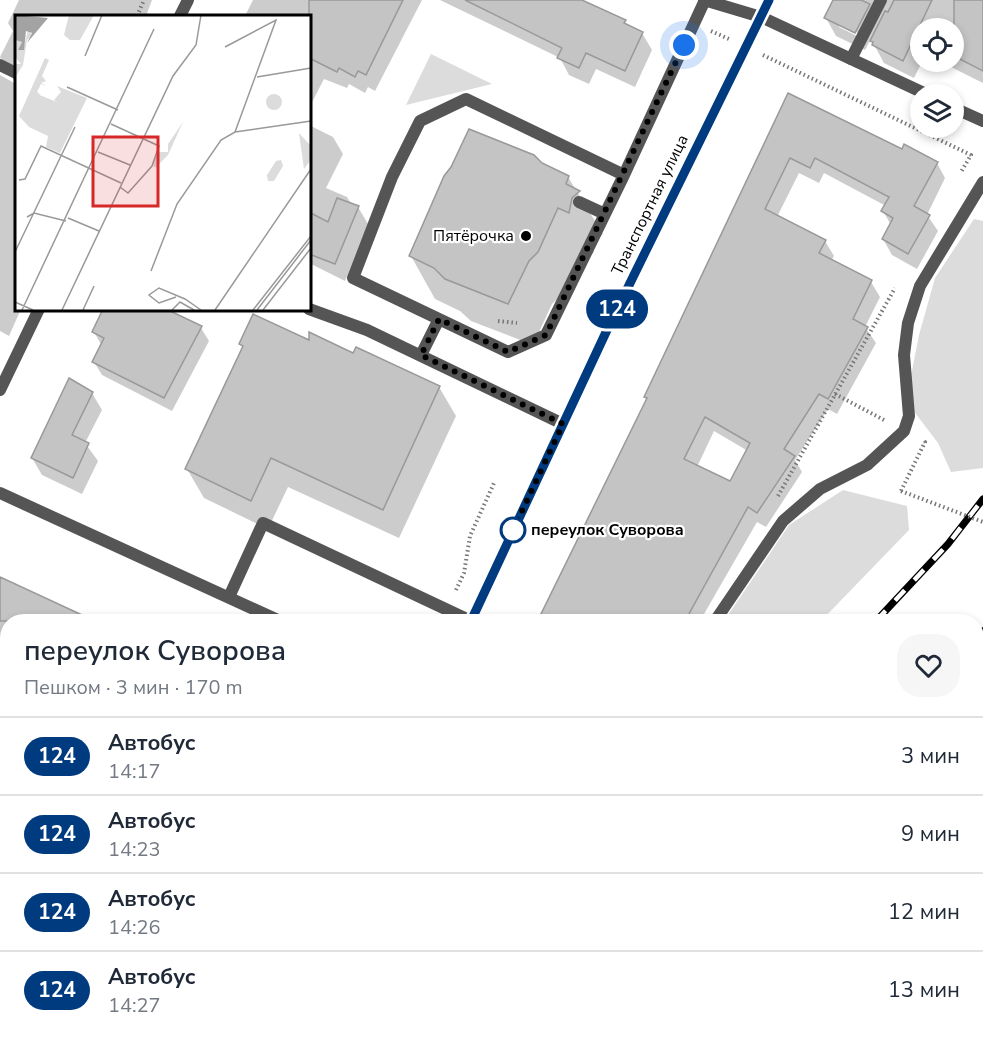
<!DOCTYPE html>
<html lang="ru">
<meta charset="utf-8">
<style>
:root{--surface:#fff;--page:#f6f6f7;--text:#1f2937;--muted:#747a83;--line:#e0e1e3}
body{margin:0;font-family:"Nunito Sans",sans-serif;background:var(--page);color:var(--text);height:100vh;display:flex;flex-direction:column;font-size:22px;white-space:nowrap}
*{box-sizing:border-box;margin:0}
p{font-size:20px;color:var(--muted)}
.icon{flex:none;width:33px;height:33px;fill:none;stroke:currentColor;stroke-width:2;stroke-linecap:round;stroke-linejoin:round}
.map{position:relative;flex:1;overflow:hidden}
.side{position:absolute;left:0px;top:614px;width:984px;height:428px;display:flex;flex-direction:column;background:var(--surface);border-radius:24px 24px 0 0;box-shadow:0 3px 9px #0003}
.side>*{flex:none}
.badge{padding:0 12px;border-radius:20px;font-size:21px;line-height:39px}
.fabs{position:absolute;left:910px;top:18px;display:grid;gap:12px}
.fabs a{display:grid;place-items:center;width:54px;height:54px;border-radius:50%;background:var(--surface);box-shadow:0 3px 9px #0003;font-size:30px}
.you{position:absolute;width:30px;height:30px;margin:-15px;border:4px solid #fff;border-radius:50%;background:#1a73e8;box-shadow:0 0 0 9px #1a73e833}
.map>.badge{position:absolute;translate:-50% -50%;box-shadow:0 0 0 3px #fff}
.round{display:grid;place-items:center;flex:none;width:63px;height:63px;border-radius:24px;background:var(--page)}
.overview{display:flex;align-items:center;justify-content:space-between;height:102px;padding:0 24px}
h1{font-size:28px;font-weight:600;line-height:45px}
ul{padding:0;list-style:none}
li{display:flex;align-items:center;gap:18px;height:78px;padding:0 24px;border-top:2px solid var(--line)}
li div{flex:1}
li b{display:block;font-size:22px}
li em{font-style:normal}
li .badge{min-width:66px;font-weight:700;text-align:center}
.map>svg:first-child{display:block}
</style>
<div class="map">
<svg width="983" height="1040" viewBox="0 0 983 1040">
<rect width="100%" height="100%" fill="#fff"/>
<!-- green -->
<path fill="#dcdcdc" d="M431 54 492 84 406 105Z
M974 219 983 221V468L951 472 938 443 906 401 919 335 935 278Z
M843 490 907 506 909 530 821 621H724L789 525Z"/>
<!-- shadow -->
<path fill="#0003" fill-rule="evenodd" d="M19 0H152L146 16H16V309H21L9 336 0 331V75L16 84 0 57 13 31 8 23Z
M253 0H422L375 91 368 87 365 93 349 84 347 88 324 79 309 108V16H245Z
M440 0H579L624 21 627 26 642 33 652 50 635 87 596 69 589 84 569 75 560 58Z
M835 0H983V83L941 62H954V28H921L922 62 914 78 884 63 871 39 865 50 836 36 826 18ZM839 24 862 35 861 38 839 27Z
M789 95 902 151 937 163 945 178 927 215 938 231 917 269 892 255 883 239 891 225 883 211 886 206 824 173 819 183 799 173 777 217 825 241 834 256 831 261 871 282 880 297 865 327 876 343 837 414 828 409 795 460 802 472 766 527 757 522 700 621H542ZM714 431 748 451 730 483 697 467Z
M309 125 333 137 343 154 326 188 347 197 352 205 358 207 368 224 345 281 309 263Z
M541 165 568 177 603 234 596 241 593 254 582 249 562 294 552 304 533 345 471 321 460 311 435 299 411 256Z
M105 309H162L201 328 209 341 172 411 102 375 94 362 102 346 94 332Z
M310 342 354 355 439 387 456 416 399 538 288 487 268 529 204 498 187 469 243 348 241 344Z
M92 393 102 410 85 443 98 461 82 494 42 475 32 458Z
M0 577 37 621H8V682L0 698Z
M983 753V795L976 785V768Z
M0 863 8 867V936L0 933Z
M136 1034H213L210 1040H134Z
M354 1034H402L393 1040H350Z
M403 1034H480L476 1040H405L406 1035Z"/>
<!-- building -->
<path fill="#c4c4c4" stroke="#999" stroke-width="1.5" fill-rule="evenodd" d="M309 0H403L366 75 358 71 355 77 339 68 337 72 309 58Z
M465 0H582L626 20 624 23 643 32 625 71 586 53 579 68 557 58 562 48Z
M833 0H861L870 4 855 33 824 18Z
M894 0H932L903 61 872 45 873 42 870 41 885 11 888 12Z
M954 0H983V71L954 56Z
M788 93 902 149 904 144 938 162 914 206 930 215 908 254 882 239 893 218 881 211 889 197 815 158 810 168 790 158 765 209 826 240 819 253 872 280 853 319 868 327 828 399 819 394 784 449 795 456 757 513 748 507 685 621H556L541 614 647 398 644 397ZM705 417 750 443 730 481 684 459Z
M469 129 534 155 542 163 569 176 566 184 580 191 572 198 569 213 558 208 538 252 529 261 508 304 445 279 434 268 409 256 444 176 451 167Z
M337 198 359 206 335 264 309 254V212L328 222Z
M103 309H166L202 326 164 398 92 362 104 338 92 332Z
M253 314 309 340V332L353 353 356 347 440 386 383 510 271 458 251 501 185 469 243 346 239 344Z
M69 378 93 392 72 435 89 443 73 478 31 458Z
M0 577 95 621H0Z"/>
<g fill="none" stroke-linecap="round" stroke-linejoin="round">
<!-- path -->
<path stroke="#777" stroke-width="4" stroke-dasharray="1.5 3" stroke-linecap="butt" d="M137 16 144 0
M711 31 729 39
M763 55 971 155 961 172
M498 321 517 323
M835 394 884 420
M901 491 925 442 923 441
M778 496 895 288
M456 590 464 573 470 536 494 483"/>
<!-- service -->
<path stroke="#555" stroke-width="12" d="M851 59 881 0
M0 65 16 73
M466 99 624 175 546 335 508 352 353 278 392 177 420 121Z
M624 175 705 0
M579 202 605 214
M421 355 439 319
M229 597 263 523 471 621
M394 1040 397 1034
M481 1040 484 1034
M886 1040 889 1034"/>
<!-- minor -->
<path stroke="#555" stroke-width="12" d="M704 0 761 17 926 94
M180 16 188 0
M954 108 983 121
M309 309 367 330 563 424
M0 390 39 309
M0 493 280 621
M715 621 783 521 820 489 867 465 904 431 909 416 904 355 908 323 920 286 983 182"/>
<!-- tertiary -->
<path stroke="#555" stroke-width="12" d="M471 621 607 330 769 0
M275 1040 278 1034"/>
<!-- rail casing -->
<g stroke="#000" stroke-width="7">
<path id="rail" d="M876 621 948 544 983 499
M976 644 983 631
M524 1040 528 1034
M600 1040 603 1034
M815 1040 817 1034"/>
</g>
<!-- rail -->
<use href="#rail" stroke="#fff" stroke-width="4.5" stroke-dasharray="14" stroke-linecap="butt"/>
<!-- path-bridge -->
<path stroke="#777" stroke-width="4" stroke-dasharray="1.5 3" stroke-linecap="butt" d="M901 491 983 522"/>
</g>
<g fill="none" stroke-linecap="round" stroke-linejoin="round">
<!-- line casing -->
<g stroke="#fff" stroke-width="14">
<path id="line" d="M471 621 607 330 769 0"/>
</g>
<!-- line -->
<use href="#line" stroke="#003b80" stroke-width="9"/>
<!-- walk -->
<path stroke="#000" stroke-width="6" stroke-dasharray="0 10.8" d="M513 530 563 424 421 355 439 319 508 352 546 335 684 45"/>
</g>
<!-- markers -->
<circle fill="#000" stroke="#fff" stroke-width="2" cx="526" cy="236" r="6"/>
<circle fill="#fff" stroke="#003b80" stroke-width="3" cx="513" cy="530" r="12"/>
<g text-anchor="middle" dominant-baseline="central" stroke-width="4.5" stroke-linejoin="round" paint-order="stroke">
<!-- street labels -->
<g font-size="16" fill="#000" stroke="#fff">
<text transform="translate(650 205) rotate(-64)">Транспортная улица</text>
</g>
<!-- poi labels -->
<g font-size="16" fill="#000" stroke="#fff" text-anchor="end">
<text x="514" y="236">Пятёрочка</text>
</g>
<!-- stop labels -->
<g font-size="16" font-weight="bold" fill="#000" stroke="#fff" text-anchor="start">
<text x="531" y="530">переулок Суворова</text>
</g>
</g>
<!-- overview -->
<g transform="translate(15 15)">
<rect width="296" height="296" fill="#fff"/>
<path d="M54 0H79L65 25H55L49 20ZM13 15 17 20 12 25 8 50 0 63V49H6L0 42V25L7 27 3 35H8ZM30 43 34 45 27 61 31 66 26 68 32 71 26 69 22 77 26 80 22 79 42 87 39 85 46 77 42 71 72 83 45 138 31 132 33 121 14 112 4 101ZM251 87a8 8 0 1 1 16 0a8 8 0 1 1-16 0ZM168 107 153 140 140 153 138 149 142 137H153V129ZM284 118 295 130V146L289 154ZM266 145 268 151 259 166H253L252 160 261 146Z" fill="#dcdcdc"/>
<path d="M0 0 33 3 12 28 17 18 11 16 9 35H3L7 27 0 25Z" fill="#a3a3a3"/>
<path fill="none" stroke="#999" stroke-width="1.5" d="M210 32 261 5 220 117M70 41 87 0M242 62 296 53M52 72 103 95M96 109 144 131 137 151 113 178 105 172M83 137 115 150M46 141 60 112M4 165 10 164 26 131 106 168M12 202 19 198 51 206M53 203 84 216M0 237 46 141M136 256 162 189 206 125 220 117 296 106M161 282 144 288 134 280 144 273 170 284 186 295M0 287 18 295M7 295 139 14M47 295 158 61 181 30 186 0M68 295 79 271M157 295 165 287 179 295M200 295 296 154M238 295 296 221M242 295 296 225M248 295 296 233"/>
<path fill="#d62828" fill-opacity="0.15" stroke="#d62828" stroke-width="3" d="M78 122H143V191H78Z"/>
<rect width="296" height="296" fill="none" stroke="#000" stroke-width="3"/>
</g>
</svg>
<div class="fabs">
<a><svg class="icon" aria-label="locate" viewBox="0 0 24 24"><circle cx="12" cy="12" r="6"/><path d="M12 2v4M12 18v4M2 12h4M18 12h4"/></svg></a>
<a><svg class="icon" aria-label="layers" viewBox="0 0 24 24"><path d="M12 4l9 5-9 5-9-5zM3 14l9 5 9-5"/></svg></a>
</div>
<div class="you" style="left:684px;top:45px"></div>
<b class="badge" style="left:617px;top:309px;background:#003b80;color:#fff">124</b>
<section class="side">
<div class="overview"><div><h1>переулок Суворова</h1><p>Пешком · 3 мин · 170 m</p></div><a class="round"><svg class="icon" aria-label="heart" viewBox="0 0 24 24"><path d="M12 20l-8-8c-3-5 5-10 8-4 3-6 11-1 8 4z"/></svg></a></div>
<ul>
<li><span class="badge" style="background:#003b80;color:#fff">124</span><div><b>Автобус</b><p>14:17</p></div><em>3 мин</em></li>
<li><span class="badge" style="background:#003b80;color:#fff">124</span><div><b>Автобус</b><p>14:23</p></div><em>9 мин</em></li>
<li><span class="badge" style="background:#003b80;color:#fff">124</span><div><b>Автобус</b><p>14:26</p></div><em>12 мин</em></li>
<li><span class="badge" style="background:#003b80;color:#fff">124</span><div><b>Автобус</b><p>14:27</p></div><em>13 мин</em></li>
</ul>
</section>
</div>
